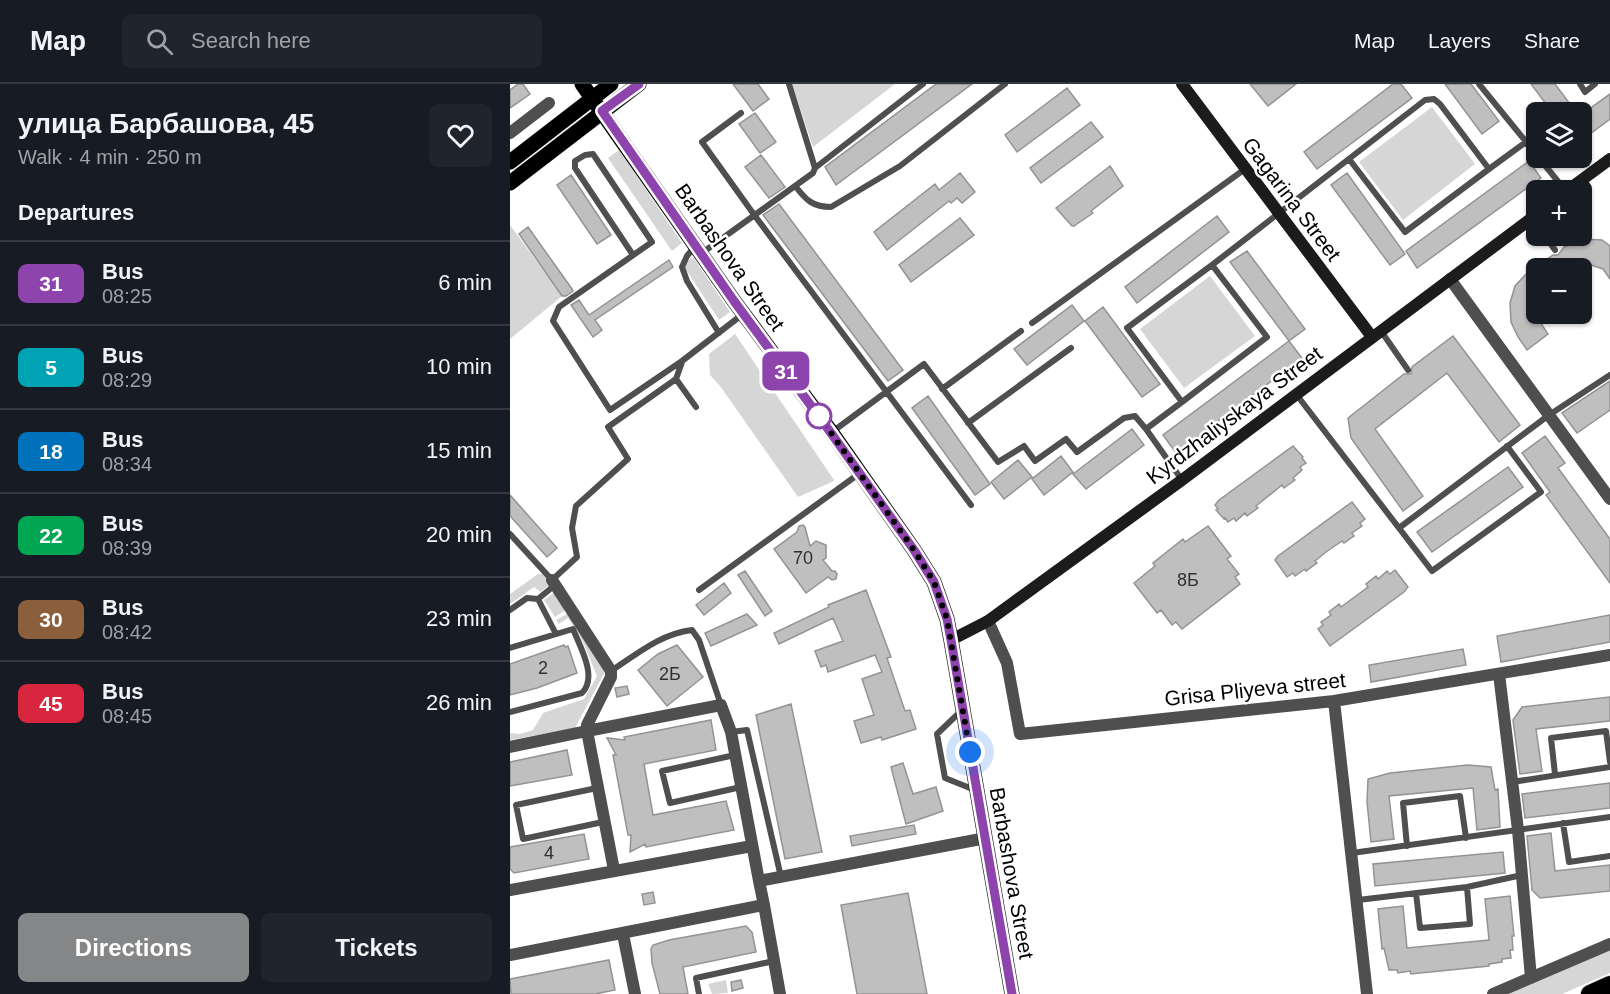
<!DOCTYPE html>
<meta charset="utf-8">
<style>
:root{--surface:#171b24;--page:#20242c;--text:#f1f3f6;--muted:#9ea1a6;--line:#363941;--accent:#858687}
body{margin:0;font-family:Helvetica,sans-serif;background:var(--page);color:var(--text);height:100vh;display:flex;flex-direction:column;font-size:22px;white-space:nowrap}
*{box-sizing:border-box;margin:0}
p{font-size:20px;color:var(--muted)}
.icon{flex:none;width:33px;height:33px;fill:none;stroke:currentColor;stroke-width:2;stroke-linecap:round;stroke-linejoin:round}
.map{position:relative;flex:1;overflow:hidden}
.drawer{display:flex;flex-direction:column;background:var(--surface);width:510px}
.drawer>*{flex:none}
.badge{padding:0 12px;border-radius:9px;font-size:21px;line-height:39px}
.controls{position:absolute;left:1016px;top:18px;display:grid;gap:12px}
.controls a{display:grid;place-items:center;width:66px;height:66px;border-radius:9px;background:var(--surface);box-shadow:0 2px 4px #0004;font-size:30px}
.you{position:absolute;width:30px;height:30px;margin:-15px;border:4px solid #fff;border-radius:50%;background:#1a73e8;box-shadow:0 0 0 9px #1a73e833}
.map>.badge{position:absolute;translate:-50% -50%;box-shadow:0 0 0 3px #fff}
h2{padding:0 18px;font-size:22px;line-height:54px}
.round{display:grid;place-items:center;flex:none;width:63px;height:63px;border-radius:9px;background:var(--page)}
.headline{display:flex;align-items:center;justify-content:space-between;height:102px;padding:0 18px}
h1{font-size:28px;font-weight:800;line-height:45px}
.cta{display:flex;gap:12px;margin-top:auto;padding:12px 18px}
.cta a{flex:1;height:69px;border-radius:9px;background:var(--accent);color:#fff;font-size:24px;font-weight:800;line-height:69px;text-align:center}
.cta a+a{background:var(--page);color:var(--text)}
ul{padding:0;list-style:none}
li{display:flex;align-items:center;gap:18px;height:84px;padding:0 18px;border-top:2px solid var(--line)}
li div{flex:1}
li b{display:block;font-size:22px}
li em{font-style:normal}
li .badge{min-width:66px;font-weight:700;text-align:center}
header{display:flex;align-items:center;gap:36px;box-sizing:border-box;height:84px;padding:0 30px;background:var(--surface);border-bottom:2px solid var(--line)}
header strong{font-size:28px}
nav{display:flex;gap:33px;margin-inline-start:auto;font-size:21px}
.search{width:420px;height:54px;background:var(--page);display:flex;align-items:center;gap:15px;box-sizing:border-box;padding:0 21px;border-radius:9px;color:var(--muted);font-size:22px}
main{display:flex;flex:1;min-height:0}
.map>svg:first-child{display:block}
</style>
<header>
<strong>Map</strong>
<div class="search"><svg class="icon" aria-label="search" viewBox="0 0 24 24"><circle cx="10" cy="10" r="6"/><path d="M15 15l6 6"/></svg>Search here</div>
<nav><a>Map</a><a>Layers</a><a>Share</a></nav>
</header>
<main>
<section class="drawer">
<div class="headline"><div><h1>улица Барбашова, 45</h1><p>Walk · 4 min · 250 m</p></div><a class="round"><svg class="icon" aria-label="heart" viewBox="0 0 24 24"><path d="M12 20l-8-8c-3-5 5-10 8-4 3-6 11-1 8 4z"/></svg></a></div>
<h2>Departures</h2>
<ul>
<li><span class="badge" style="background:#8e44ad;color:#fff">31</span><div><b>Bus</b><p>08:25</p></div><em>6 min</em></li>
<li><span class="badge" style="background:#00a3b4;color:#fff">5</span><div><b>Bus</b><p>08:29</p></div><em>10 min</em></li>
<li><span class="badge" style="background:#0072bc;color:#fff">18</span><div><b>Bus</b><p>08:34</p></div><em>15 min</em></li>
<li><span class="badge" style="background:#00a651;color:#fff">22</span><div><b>Bus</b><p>08:39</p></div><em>20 min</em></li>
<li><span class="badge" style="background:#8b5e3c;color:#fff">30</span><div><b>Bus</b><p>08:42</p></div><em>23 min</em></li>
<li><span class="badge" style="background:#d7263d;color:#fff">45</span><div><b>Bus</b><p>08:45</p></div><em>26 min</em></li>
</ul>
<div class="cta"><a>Directions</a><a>Tickets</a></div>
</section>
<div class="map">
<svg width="1100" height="910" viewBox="0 0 1100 910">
<rect width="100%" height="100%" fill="#fff"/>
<!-- green -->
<path fill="#d6d6d6" d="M282 0H385L303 63Z
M922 23 965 80 893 136 849 78Z
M109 66 172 159 162 167 98 74Z
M0 141 52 212 0 255Z
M183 173 220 228 209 236 173 181Z
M700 192 745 252 674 304 630 245Z
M225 250 324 396V397L288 413 210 302 200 291 199 270Z
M28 490H33L40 500 31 508 24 503 0 520V510Z
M45 508 57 525 45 533 34 516Z
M59 529 97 584 65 644 0 656V649L10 650 23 646 33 629 74 615 87 592 73 558 58 534 49 540 46 536Z
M1100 864V889L1052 910H997Z
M216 896 218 909 202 910 198 900Z"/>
<!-- building -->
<path fill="#bfbfbf" stroke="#939393" stroke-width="1.5" d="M8 0H13L20 10 0 24V6Z
M223 0H248L259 15 243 27Z
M426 0H462L326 101 315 83Z
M740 0H786L758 22Z
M883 0H891L902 14 807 85 794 68Z
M935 0H961L989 37 972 50Z
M1021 0H1045L1066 28H1042Z
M557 4 570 21 507 68 495 51Z
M1100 10V35L1080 50 1071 38V31Z
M245 29 266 58 250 69 229 40Z
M581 38 593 53 531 99 520 84Z
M251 71 275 103 259 114 235 83Z
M1019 77 1031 94 907 184 896 167Z
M600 82 613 102 581 127 583 129 564 142H562L546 124Z
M450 89 465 108 452 119 447 114 441 119 439 117 377 166 364 148 425 100 429 106Z
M837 89 895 170 880 181 821 101Z
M61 91 101 151 87 160 47 101Z
M269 120 393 286 378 297 253 131Z
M707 132 719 148 627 219 615 203Z
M450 134 464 151 401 198 389 181Z
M18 143 62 205 63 207 56 212H52L9 150Z
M1073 155 1092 156 1100 162V195L1093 185 1075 179 1063 184H1026L1024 217 1026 232 1038 250 1017 266 1008 253 1001 238 1000 219 1005 202 1018 188 1043 171H1048L1054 163Z
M737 167 795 245 779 257 720 178Z
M159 176 163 183 85 236 92 246 83 253 61 221 69 216 79 231Z
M562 221 574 237 517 281 504 265Z
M593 223 650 300 632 313 575 237Z
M943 252 1010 341 989 358 937 289 865 345 913 412 893 427 841 354 838 334 894 290H901L902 283Z
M779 257 792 274 666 369 653 351Z
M1100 297V326L1067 349 1052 329Z
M418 312 480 400 465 411 402 324Z
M622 345 634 361 576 405 563 390Z
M1035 352 1055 379 1048 384 1100 455V499L1036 411 1040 408 1012 369Z
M783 362 793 373 792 374 796 379 790 383 792 386 783 394 785 396 774 404 772 401 746 422 748 424 737 432 735 429 726 437 724 434 718 438 715 434 714 435 706 426 708 425 705 421 709 416Z
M551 372 563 388 534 411 522 395Z
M508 376 522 393 494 415 481 398Z
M998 383 1013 403 922 468 907 448Z
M0 411 47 464 37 473 0 432Z
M842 418 855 435 850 439 852 442 842 449 844 452 834 459 832 457 816 468 805 477 807 479 796 487 795 485 785 492 783 489 777 493 765 476 768 472Z
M293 441 295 443 300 462 306 457 316 461V474L313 476 322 487H325L327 490 326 495 322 496 318 493 296 509 264 465 287 448 289 442Z
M698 442 721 472 717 475 729 490 725 493 730 500 672 545 666 538 662 541 651 526 647 529 624 499 645 482 643 479 673 455 675 458Z
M885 486 898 503 894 508 820 562 808 545 813 541 811 538 821 531 819 528 829 520 831 523 858 503 856 500 866 492 868 495 877 487 880 490Z
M235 487 262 527 255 532 228 491Z
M214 499 221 509 194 531 186 521Z
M356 506 381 573 377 574 395 627 400 626 406 645 372 656 371 653 351 659 344 637 364 631 352 595 372 588 365 571 318 588 316 581 311 583 305 567 333 557 323 534 269 560 264 549 319 523 318 521Z
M237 530 247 541 201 562 195 549Z
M1100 531V558L991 578 987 552Z
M54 561 55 563 58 562 67 589 27 604 0 611V580Z
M167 561 193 593 157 622 128 586 148 570Z
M953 565 956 581 861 598 859 581Z
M117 602 119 610 107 613 105 604Z
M1100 613V637L1026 645 1032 687 1010 690 1003 636 1012 623Z
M281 620 312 768 275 775 246 631Z
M201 636 206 666 134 680 143 731 216 717 224 746 136 763 135 760 120 768 121 751H118L103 671H106L97 654 115 656 114 653Z
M57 666 62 691 0 702V678Z
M393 679 403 710 426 703 433 727 396 740 381 683Z
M958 681 981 683 985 706 988 705 990 743 967 746 963 704 879 712 884 755 861 758 857 718 858 695 880 689Z
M1100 699V724L1015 734 1012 710Z
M404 741 406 750 342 762 340 752Z
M1041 749 1045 787 1100 781V807L1030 814 1022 806 1017 752Z
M74 750 79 775 4 789 0 785V763Z
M993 768 995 789 865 802 863 780Z
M143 808 145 819 134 821 132 810Z
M398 809 417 910H347L331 821Z
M1000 812 1004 852H1002L1003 866H1000L1001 874 992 875V878L979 880V882L901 890 900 887 888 889 887 886H879L874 864 872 865 868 825 893 822 897 864 979 856 975 815Z
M236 842 242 848 246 868 173 883 178 910H150L142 879 141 865 143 861 159 856Z
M99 876 105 906 85 910H1L0 895Z
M231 896 233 904 222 907 221 898Z"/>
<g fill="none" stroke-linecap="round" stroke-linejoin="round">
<!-- primary casing -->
<g stroke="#dbdbdb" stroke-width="16">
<path id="primary" d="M72 0 224 217 322 349 404 466 424 498 437 535 441 556 502 910
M0 78 101 0
M0 99 129 0"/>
</g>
<!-- highway casing -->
<g stroke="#dbdbdb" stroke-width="20">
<path id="highway" d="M1080 910 1100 901"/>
</g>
<!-- lane -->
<path stroke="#4f4f4f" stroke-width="6" d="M969 0 1026 70
M1070 0 1075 8 1085 0
M231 29 192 58 245 132 461 421
M1029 74 1055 106
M839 75 895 148 979 85
M305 84 413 0
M286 103C296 116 303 123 321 123L390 82 495 0
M1035 152 1045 166
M186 161 177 172 172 183 177 197 209 249
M192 169 303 89 305 84 279 0
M123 171 65 84V77L75 71 83 70 142 158 49 223 43 237 100 326 172 277 233 230
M522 239 735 85
M871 247 898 286
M166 295 186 323
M432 305 511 247
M786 310 922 487 1031 408 997 362
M672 318 757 253 702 181
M458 339 561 264
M322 348 414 280 488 378 514 362 525 377 556 355 567 368 614 334 625 332 636 345
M672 396 636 345 672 318 617 244 702 181 915 16 924 15 930 20 979 85 1016 58
M889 444 1039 331 1100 291
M0 450 42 496 67 473 62 444 66 422 118 375 98 343 166 295 172 278
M45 501 28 515 46 550
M189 506 350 389
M0 526 17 514 28 515
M0 564 63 545C70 563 88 593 72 609L0 628
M101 587C127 570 150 550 182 546L189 556 211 621
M450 628 427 650 435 694 465 706
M221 648 237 646 271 793
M225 671 152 687 160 719 231 703
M1045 690 1041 654 1096 647 1100 678
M1002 698 1100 683
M87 704 6 721 13 755 93 738
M1053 739 1059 778 1100 772
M897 762 893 719 950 712 956 754
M842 769 1100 733
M906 809 910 844 960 840 957 803
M848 816 957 803 1012 791
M189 910 186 894 264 877"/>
<!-- street -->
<path stroke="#4f4f4f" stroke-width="12" d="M0 49 39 19
M940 195 1100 415
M42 496 101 587V593L77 641V647L211 621 221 648 249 797
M478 537 497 579 510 650 824 617 1100 571
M989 590 1008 746 1021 894
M824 617 857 910
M0 663 77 647 104 786
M0 806 242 762
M254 821 270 910
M113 850 125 910
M0 871 254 821 249 797 476 754
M983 910 1100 860"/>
<!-- secondary -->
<path stroke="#1c1c1c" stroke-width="12" d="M672 0 862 253
M1058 106 1100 75
M441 556 478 537 672 396 1026 131"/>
<!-- primary -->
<use href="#primary" stroke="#000" stroke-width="15"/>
<!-- highway -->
<use href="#highway" stroke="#000" stroke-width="18"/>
</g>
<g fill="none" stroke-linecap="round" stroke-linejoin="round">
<!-- line casing -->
<g stroke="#fff" stroke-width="14">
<path id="line" d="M129 0 92 27 224 217 321 349 404 466 424 498 437 535 441 556 502 910"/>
</g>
<!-- line -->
<use href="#line" stroke="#8e44ad" stroke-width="9"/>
<!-- walk -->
<path stroke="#000" stroke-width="6" stroke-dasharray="0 10.8" d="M309 332 404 466 424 498 437 535 460 668"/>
</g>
<!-- markers -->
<circle fill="#fff" stroke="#8e44ad" stroke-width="3" cx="309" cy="332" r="12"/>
<g text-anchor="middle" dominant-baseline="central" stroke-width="5" stroke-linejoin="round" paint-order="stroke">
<!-- number labels -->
<g font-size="18" fill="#303030">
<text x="293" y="474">70</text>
<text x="678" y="496">8Б</text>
<text x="33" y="584">2</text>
<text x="160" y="590">2Б</text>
<text x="39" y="769">4</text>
</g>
<!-- street labels -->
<g font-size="21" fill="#000" stroke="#fff">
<text transform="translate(782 115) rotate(53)">Gagarina Street</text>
<text transform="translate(220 173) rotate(55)">Barbashova Street</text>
<text transform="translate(724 331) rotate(-37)">Kyrdzhaliyskaya Street</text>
<text transform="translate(745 605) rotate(-6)">Grisa Pliyeva street</text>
<text transform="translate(502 789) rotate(80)">Barbashova Street</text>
</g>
</g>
</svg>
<div class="controls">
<a><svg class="icon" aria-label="layers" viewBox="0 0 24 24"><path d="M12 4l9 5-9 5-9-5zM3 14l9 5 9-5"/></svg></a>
<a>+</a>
<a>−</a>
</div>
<div class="you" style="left:460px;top:668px"></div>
<b class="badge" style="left:276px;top:287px;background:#8e44ad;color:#fff">31</b>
</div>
</main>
